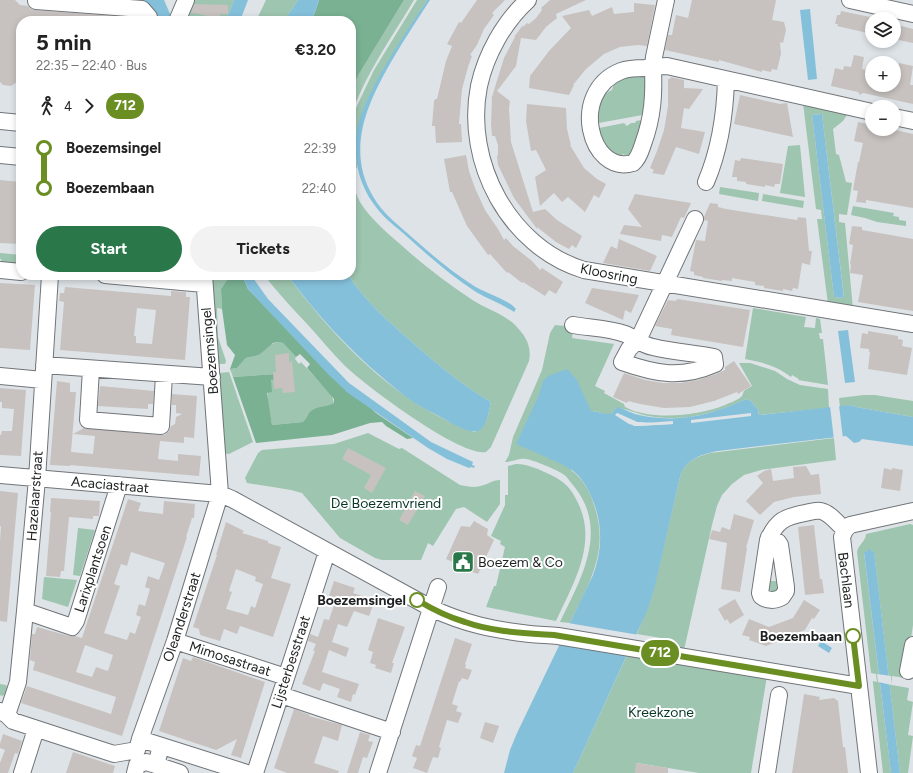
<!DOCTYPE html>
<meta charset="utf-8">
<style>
:root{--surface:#fff;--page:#f2f2f2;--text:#222;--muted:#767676;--accent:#2a7849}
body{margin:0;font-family:Figtree,sans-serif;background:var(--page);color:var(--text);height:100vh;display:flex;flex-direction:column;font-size:15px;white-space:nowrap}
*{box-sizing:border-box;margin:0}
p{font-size:13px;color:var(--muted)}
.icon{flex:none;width:22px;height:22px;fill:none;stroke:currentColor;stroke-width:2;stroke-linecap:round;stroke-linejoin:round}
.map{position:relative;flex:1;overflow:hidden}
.side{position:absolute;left:16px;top:16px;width:340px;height:264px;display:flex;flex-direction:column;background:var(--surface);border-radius:16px;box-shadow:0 2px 6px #0003}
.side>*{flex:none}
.badge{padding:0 8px;border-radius:13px;font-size:14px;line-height:26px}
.tools{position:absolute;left:865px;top:12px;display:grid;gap:8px}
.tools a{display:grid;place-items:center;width:36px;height:36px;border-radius:50%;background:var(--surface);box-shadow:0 2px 6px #0003;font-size:20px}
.map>.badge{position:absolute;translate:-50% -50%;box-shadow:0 0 0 2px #fff}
.legs{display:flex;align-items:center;gap:6px;height:44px;padding:0 20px;font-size:13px}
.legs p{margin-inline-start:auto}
.headline{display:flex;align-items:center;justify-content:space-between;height:68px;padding:0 20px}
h1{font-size:22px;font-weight:700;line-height:30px}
.action{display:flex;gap:8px;margin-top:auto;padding:8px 20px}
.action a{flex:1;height:46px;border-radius:24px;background:var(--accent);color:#fff;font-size:16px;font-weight:700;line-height:46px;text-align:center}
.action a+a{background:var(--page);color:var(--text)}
ul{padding:0 20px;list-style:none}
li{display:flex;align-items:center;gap:14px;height:40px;font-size:15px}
li i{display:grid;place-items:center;width:6px;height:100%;margin:0 5px;background:currentColor}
li i::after{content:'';width:10px;height:10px;margin:-5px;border:3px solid;border-radius:50%;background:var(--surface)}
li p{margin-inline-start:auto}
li:first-child i{background:linear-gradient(#0000 50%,currentColor 0)}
li:last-child i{background:linear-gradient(currentColor 50%,#0000 0)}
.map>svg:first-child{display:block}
</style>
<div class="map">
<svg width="913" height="773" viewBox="0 0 913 773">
<rect width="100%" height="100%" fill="#dee3e7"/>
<!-- green -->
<path fill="#9ec5af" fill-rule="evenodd" d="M190 0H234L226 21H182Z
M266 0H298L284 21H256Z
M404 0H414C393 36 363 77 351 117V91L359 74Z
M417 0H427L385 68 366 104 357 132 356 144 357 168 351 169V124L356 108 374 70Z
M640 75 647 79 648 114 593 124V111L606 93 612 90 616 78Z
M803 103 849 112 843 121 833 129 836 154 839 155 846 182 852 183 847 215 839 214V222L845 223 853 309 828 304 817 219H822L821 210 816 209ZM822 114 844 297V298L834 297 812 115Z
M647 119 636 153 628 156 623 154 620 157H612L594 129 624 123 627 126 631 123H635L636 121Z
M800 145 805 197 780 193 788 146Z
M351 180C354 187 356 195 360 202 370 218 386 232 400 244 423 265 448 284 474 301 487 309 503 314 514 324 525 335 532 345 529 361L491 447 486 452C460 457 365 385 345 366 332 353 321 339 308 325 293 309 278 293 264 275H287C329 331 380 387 444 419 454 424 464 430 475 432 488 424 488 415 491 402 462 385 438 365 413 343 389 322 366 302 348 275H351Z
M720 187 759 193 758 201 719 194Z
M763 194 804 201 803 208 762 201Z
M853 206 894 213 893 216 899 217V220L906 221V226L877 222 865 218 851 215Z
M0 253 21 255V268L5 267 0 258Z
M209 275H230L221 289 222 309 217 308 218 337 226 361 225 364H216Z
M753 308 806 317 804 327 815 328 816 318 820 319 822 333H819L820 339H823L828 385 798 380 799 379 792 375 791 377C777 366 762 362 745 359Z
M555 325 574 327 572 338 614 344 595 386 605 391 604 393 624 404 625 407C650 421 699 416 725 405 729 403 738 400 741 397 743 395 743 393 744 391 746 389 749 388 752 386L739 363H750L775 371 787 379 800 385 828 389 829 408 758 415 759 411 751 401 746 399C715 414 683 422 649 416 640 415 623 407 616 408 610 420 601 411 591 411L571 470C583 479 590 491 594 505 610 550 589 584 570 623L560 622C581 579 610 529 573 485 570 482 567 476 563 474 557 470 534 460 526 459 519 458 512 462 505 462L509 455 513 437 542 370 550 333Z
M278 342 283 343 296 357 295 359 299 364 301 362 332 396 334 403C324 409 309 406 306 420L303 422 272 425C269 406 262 389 276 374L233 377 230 369 237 368 246 358 259 355 269 345Z
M229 372 253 442 229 454 224 453 217 376 220 373Z
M864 395H875L913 401V417L856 407 850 405 840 407 839 398Z
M368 433 399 449 402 448 460 485C469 487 476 488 484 485 490 483 494 480 500 480V504L487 522 464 507 456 509 433 546 428 543 421 560H382L375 558 340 538 302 493 291 490 247 483 245 478 258 453 262 450 334 444Z
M834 438 836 460 761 470 744 475 732 484 722 495 717 506 712 525 684 650 767 676 751 773H699L637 763 635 773H573L628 653 660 647 661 638 637 634 652 596 680 477C684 462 696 457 710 453Z
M516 464C529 464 540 470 551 475 565 482 571 488 578 503 598 543 573 584 556 621L486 607 494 586H496L505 547 500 544 501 541 491 536 505 505V495H508V466Z
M910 524 913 525V625L905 678 892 676V685L909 688 907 700 913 702 908 735 913 736 908 773H900L874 552H871V550L864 553 891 773H883L873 683V681L877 682 876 674 871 673 857 552C858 545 866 541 866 534Z
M78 528 95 530 80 576 73 575Z
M44 577 77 580 68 607 42 599Z
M765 581H781V594L763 592Z
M0 684 6 685 7 687 6 694 2 696 0 695Z"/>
<!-- forest -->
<path fill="#7ab193" d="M319 0H404L359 74 351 91V21H312Z
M230 275H242L248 289 278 320 376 413 413 438 407 439 386 426 382 422 370 423 332 435 256 443 233 377 276 374 277 379 271 380 272 392 267 393 272 425 303 422C307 419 307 414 311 411 317 406 327 407 334 403V399L307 368 310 364 300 354 296 357 283 343 278 342 273 343 259 355 246 358 237 368 230 369 235 355 227 345 222 309 221 289Z"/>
<!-- water -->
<path fill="#85c0db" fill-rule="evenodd" d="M132 0H164L171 16 169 20 163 21C153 11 153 2 136 3Z
M234 0H248L240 21H226Z
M298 0H319L312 21H284Z
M427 0H430C417 20 403 41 391 62 367 104 345 151 374 198 382 213 401 227 414 239 432 255 451 271 471 284 484 293 499 296 512 305L516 309 514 312C502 304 488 299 476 292 450 275 426 254 403 233 392 224 381 215 373 203 357 181 352 151 358 125 369 85 404 36 427 0Z
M810 9 817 79 808 80 800 10Z
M822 114 844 298 834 297 812 115Z
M242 275H251L268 299 349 383 431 442 473 462 472 465 475 466 474 468 471 467 469 468 447 459 428 448 348 393 327 373 248 289Z
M287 275H348C366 302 389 322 413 343 438 365 462 385 491 402 489 410 487 428 478 431 467 434 448 421 439 416 431 412 423 408 415 403 404 396 394 387 384 379 347 348 316 313 287 275Z
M848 330 855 382 845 383 838 331Z
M567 369 577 380 591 411C599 411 605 416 612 413L616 408 618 407C624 409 629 412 635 414 674 424 710 416 746 399L751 401 759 411 758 413 759 415 850 405 856 407 913 417V446L862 439 859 442 854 443 846 436 718 451C702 454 685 459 680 477L654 590 647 611 573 773H504L510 750 517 733 593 575C603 548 603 521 590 494 586 485 580 476 572 470 555 460 534 452 516 444L539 395 543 381 548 376ZM617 413 637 422 673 424 637 426H634Z
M871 549V552L874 551 900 773H891L864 552H867V550Z
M821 641 832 648 829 653 818 646Z"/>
<!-- pier -->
<path fill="#dee3e7" d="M839 405 843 439 834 440 830 406Z
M617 413 637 422 646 423 673 421V424L637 426 629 424 615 415Z
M751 413V416L691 423V420Z
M568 623 639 635 630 652 559 641Z
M877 674 891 676 892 685 878 682Z"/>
<!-- building -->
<path fill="#c7c2bf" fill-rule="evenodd" d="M0 0H15L20 5 28 6 31 9 35 10 127 17V21H21V82H17L11 86 3 85 0 82Z
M477 0H505L492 13 494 15 484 29 477 45 470 55 472 56 468 67 462 89 459 124H461L462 142 436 143 435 126H432L434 101 435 99H437L446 61 452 46 447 44 459 22 461 23Z
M550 0H586L556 14 557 18 546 27 536 40 521 38 516 66 497 91 510 101 509 109 511 142 533 212 545 209 557 220 582 236 576 248 572 245 569 249 556 242 537 227V229L514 198 498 165 497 156 498 155V145L495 136H492L491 124 492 98 491 100 504 58 515 37H514L523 25V27L527 23 529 24 536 18 542 10 541 8Z
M692 0H776L772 20 784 22 786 30 783 43 780 42 781 54 777 70 772 69 771 72 762 70V72L719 60V62L665 50 668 35H672L676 15 688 18Z
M634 3 655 5 647 46 638 45 620 47 604 54 586 69 573 85H574L569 95 529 88 530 76 549 51 571 28 562 16 589 10 592 16 612 7 614 14 634 12Z
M194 4 228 5V14H220L219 19 200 14 191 13Z
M841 11 870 17 869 19H872V34L837 26 838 24H835L837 15H840Z
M894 24 913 29V43L894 39Z
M854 55 864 57 862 69 872 71V85H894L899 63 913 66 910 85H913V104L863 93 860 95 858 92 831 86 835 68 843 70 844 66 851 67Z
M671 77 684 80V88L703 89 689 109 684 108 681 128 705 132 699 154 676 147 664 175 652 173 654 170 650 168 657 151 664 130 668 106V79H670Z
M740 95 780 104 787 103 793 137 734 124Z
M527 104 566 108 567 129 571 145H570L584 168 597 179 606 184 599 198 594 195 585 212 568 197 562 202 554 193 540 206 535 177 546 170 536 150 531 151 526 121Z
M858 122 872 125 871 129H895V130L913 134V208L866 200V203L856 202 858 191 853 190 858 162H859L863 143 854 141Z
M466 155 469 171 475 188 485 210 498 229 504 240 506 238 513 246 532 261 540 270 542 268 563 282 556 294 549 290 545 296 523 282 522 283 508 272 507 273 490 254 488 255 467 226 452 192H450L444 159Z
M741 158 783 164 780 184H775L774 187 765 185V187L746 184V182L737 181V177H732L735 160 740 161Z
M0 180 21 182V244L0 243Z
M635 194 691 203 684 218 681 217 672 237 662 235 661 241 620 234 624 225 642 227 628 209Z
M710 203 718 204V207L726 209 797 220 798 217 806 218 809 251H812L810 265 802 263 798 289 793 288 792 291 783 289V291L764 288V286L755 285V282L737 279 732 278V281L722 280V281L703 278V277L694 275V272L690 271 696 240 705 241 708 221 704 220V217Z
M852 226 862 227V230L913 239V311L858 302 863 275 850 273 851 265 850 264 853 245 849 244Z
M619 239 657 256 650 271 603 263 611 246 617 249Z
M0 283 35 285 30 350 0 348Z
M65 287 171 296V291L186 292V297H190L185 360 60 350 64 302 59 301 60 293H64ZM137 308 156 310 152 344 136 343V336H134Z
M592 288 620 292 639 295 631 313 625 310 623 320 585 303Z
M677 299 750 310 743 347 671 335 672 329 655 326 668 300 676 301Z
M868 331 898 336V339L903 340 902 346 912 348 907 375 868 369 870 352H869V349L860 348 862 333 868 334Z
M289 353V363L292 360 295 392 283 393 282 388 274 389 273 372H276L275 355Z
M734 361 751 386 738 394 737 392 714 401 690 407 664 408 640 404 628 401 627 403 613 397 624 373 645 380 663 383H681L698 380 716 374 725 370V367Z
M57 381 70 383V392H76L71 452 93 454 95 436 73 434 84 428 160 435H165L169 431 171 426 175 424 176 417 182 414 176 413V405H172V394L197 396 194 438 184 437V443L160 441 158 459 178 461V454L201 456 199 476 70 465V466L50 465Z
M100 386 154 391 153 404H148V409L98 406Z
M0 388 26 390 21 456 0 455V435H1L2 431H12L14 409 2 408V402H0Z
M348 448 386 468 372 493 364 488 371 475 342 459Z
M806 466 811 475 819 474 821 494 794 497 774 502 760 515 746 501 763 483 757 476 764 471 771 469 773 481 794 478 793 467Z
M884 468 892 470V468L903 470 900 491 881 488Z
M0 491 18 493 7 622 0 621V541L1 526H0Z
M415 491 425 496 408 525 399 520Z
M51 498 100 501 99 516H93V519L69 517 64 571H61L60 577 46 576 51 512H50Z
M128 499 141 503 138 511 163 514 164 501 195 504 194 518H192L186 537H187L122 736 21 703 27 686 111 714 116 697 33 670 35 662 30 660 32 634H35L37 627 69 636H75L82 638ZM131 552 165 563 159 580 148 576 145 587 150 589 145 606 139 604 136 615 141 617 135 634 130 632 127 640 104 633 120 586 114 584 121 564 127 566ZM85 645 113 655 108 671 96 667 92 677 76 672Z
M734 514 754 520 746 548H747L740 592 721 589 727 543 709 539 712 530 720 532 722 527 730 530Z
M474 521 488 529 487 535 494 540 478 574 459 567 453 562 446 559 461 526 470 527Z
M226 522 244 531 242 533 268 541V543L281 547 271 578 291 584 273 637 240 626 237 634 224 629 220 641 200 635 199 629 193 627 217 555H216ZM236 569 256 577 255 581 263 584 255 608 251 606 248 615 226 609 232 592 229 591Z
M814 525 820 579H822L824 593 805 595 798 527Z
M334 581 355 588 353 593 375 600 369 616 354 611 347 627 338 624 332 642 349 648 346 657 329 650 322 672 359 684 355 695 353 694 351 702 337 697 340 689 323 683 320 691 302 684 315 651H313L316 644 308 641 310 634 318 637 324 619 329 620 335 602 328 599Z
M735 599 744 615 730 624 727 619 725 621 718 609Z
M804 600 820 610 814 619 812 618 805 630 794 634 795 635 766 646 749 640 750 637 742 635 749 619 769 627 793 618Z
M378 618 405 627 392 663H394L391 673 375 668 376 665 370 663 373 652 368 650Z
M455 638 472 644 465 664 466 665 465 668 472 670 468 680 462 678 460 682 459 681 452 704 458 706 456 711 462 713 458 723 447 720 439 747 441 748 438 758 433 757 427 773 413 768 417 758 412 756 416 745 420 746Z
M193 657 265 682 241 758 231 755 237 739 216 750 159 731 183 658 191 661Z
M804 694 820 697 819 700 834 698 838 701 843 747H845L848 773H792Z
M294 709 310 715 309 716 342 725 338 741 323 736 314 763 339 771 338 773H287L274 768Z
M485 722 499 726 493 743 480 738Z
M360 732 370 735 368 741 373 742 367 758 363 757 358 773H347Z
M3 734 22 741 18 754 15 753 8 773H0V763L5 750 0 748V744Z
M73 752 115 766 113 773H66Z
M636 763 668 768V773H635Z"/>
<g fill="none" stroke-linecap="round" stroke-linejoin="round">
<!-- minor casing -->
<g stroke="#717579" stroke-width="18">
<path id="minor" d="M528 0C504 22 486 54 479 86 464 162 509 247 584 270L913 324
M666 0 654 57 653 67C654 95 653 117 643 144 641 150 639 158 633 163 590 176 568 92 621 71 629 68 637 68 645 68 653 67 659 66 667 66L872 112
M850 0 913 14
M36 1 142 9 149 17 148 21
M177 21 186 0
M894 117 913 121
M0 121 21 123
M0 155 21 157
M706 182C720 149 725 116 726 80
M0 270 21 272
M105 275 204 284
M573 325C590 328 609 328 625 334 635 338 642 345 653 347 673 352 694 353 714 357L715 364C681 379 656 374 622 362L629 349 636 342C638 339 640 337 641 334L695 219
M44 365 212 377
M91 369 88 420 161 426 164 375
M0 376 43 380
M0 475 220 494 232 499 431 608C465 624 494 630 530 634 539 635 549 635 558 636L859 686
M769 537 778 542 780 545 786 587V591L782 597C775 601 767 601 761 596L760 593 768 540C777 520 785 517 805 513 810 512 816 510 821 511 830 513 838 524 845 530
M25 611 72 627 76 621 119 485
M175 641 286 677
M908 671 913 645
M281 695 392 732
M0 711 7 715 13 721 114 754 137 750 140 739 247 773
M7 715 18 682 25 611 37 479 50 275
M140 739 175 641 220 494 204 275
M161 746 156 765 180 773
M22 773 36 729
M135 773 137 765 146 762 156 765
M255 773 327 552
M378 773 438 587
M767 773 779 695
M869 773 842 537 845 530 850 525 913 511"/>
</g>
<!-- minor -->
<use href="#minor" stroke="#fff" stroke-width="16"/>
</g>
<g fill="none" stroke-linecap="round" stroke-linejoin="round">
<!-- line-1 casing -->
<g stroke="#fff" stroke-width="9">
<path id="line-1" d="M417 600C432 609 448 617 465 622 493 632 524 633 554 635L859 686 853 636"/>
</g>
<!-- line-1 -->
<use href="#line-1" stroke="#6b8e23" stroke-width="6"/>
</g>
<!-- icons -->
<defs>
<g id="civic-square" transform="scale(1.15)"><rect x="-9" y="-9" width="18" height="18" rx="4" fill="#2a7849" stroke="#fff"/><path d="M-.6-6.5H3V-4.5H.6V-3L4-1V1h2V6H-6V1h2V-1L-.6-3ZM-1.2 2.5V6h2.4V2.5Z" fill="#fff"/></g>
</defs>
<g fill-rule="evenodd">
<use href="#civic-square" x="463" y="562"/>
</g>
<!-- markers -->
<g fill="#fff" stroke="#6b8e23" stroke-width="2">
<circle cx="417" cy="600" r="7"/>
<circle cx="853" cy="636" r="7"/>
</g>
<g text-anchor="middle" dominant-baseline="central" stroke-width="4" stroke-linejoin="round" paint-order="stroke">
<!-- street labels -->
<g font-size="14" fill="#1e2021" stroke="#fff">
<text transform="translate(609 274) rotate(11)">Kloosring</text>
<text transform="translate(210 351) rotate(-95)">Boezemsingel</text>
<text transform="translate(110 485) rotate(5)">Acaciastraat</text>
<text transform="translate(35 496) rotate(-86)">Hazelaarstraat</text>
<text transform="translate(93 569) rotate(-72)">Larixplantsoen</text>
<text transform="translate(846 580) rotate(83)">Bachlaan</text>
<text transform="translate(182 617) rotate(-72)">Oleanderstraat</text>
<text transform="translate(230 659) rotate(18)">Mimosastraat</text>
<text transform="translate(291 662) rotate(-72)">Lijsterbesstraat</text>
</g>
<!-- park labels -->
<g font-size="14" fill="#073623" stroke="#fff">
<text x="386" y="503">De Boezemvriend</text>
<text x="661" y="712">Kreekzone</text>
</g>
<!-- poi labels -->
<g font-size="14" fill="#1e2021" stroke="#fff" text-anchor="start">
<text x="478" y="562">Boezem &amp; Co</text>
</g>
<!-- stop labels -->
<g font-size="14" font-weight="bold" fill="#1e2021" stroke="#fff" text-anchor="end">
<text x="406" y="600">Boezemsingel</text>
<text x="842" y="636">Boezembaan</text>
</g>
</g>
</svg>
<div class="tools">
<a><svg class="icon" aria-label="layers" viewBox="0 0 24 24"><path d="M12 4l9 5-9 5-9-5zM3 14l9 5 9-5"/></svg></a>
<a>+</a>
<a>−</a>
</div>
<b class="badge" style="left:660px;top:653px;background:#6b8e23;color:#fff">712</b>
<section class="side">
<div class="headline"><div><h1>5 min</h1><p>22:35 – 22:40 · Bus</p></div><b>€3.20</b></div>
<div class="legs"><svg class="icon" aria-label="walk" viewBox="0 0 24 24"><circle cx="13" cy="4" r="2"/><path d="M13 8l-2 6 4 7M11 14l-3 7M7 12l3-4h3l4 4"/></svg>4<svg class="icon" aria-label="forward" viewBox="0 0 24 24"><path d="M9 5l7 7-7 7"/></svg><b class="badge" style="background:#6b8e23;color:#fff">712</b></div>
<ul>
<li><i style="color:#6b8e23"></i><b>Boezemsingel</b><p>22:39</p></li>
<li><i style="color:#6b8e23"></i><b>Boezembaan</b><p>22:40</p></li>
</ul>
<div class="action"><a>Start</a><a>Tickets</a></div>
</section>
</div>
